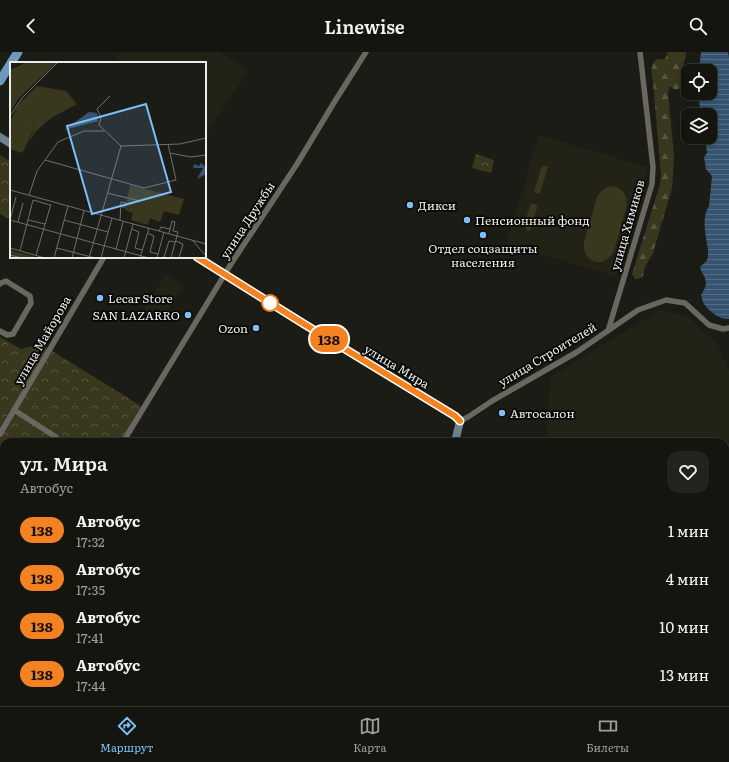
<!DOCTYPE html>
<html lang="ru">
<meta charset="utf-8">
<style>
:root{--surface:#151510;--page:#22221e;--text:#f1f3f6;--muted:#9d9f9f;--line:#343430;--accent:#7ebef9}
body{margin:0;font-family:Literata,serif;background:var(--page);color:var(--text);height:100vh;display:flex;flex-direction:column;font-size:15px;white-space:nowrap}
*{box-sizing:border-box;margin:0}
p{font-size:13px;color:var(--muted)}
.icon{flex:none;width:22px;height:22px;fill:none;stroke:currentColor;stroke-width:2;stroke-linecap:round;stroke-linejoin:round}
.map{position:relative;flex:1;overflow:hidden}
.sheet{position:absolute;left:0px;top:386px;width:729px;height:268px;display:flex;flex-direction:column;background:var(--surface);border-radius:12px 12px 0 0;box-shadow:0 2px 6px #0003,0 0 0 1px var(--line)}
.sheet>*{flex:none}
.badge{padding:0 8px;border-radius:13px;font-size:14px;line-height:26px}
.buttons{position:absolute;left:681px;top:12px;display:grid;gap:8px}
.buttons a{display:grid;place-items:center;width:36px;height:36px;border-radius:8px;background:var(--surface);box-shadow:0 2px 6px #0003,0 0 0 1px var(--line);font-size:20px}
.map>.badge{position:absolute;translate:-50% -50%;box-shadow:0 0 0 2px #fff}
.round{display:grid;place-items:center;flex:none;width:42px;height:42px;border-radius:12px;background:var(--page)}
.overview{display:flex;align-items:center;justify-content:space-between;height:68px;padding:0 20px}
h1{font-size:19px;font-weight:600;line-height:30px}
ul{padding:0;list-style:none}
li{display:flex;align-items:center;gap:12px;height:48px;padding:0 20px}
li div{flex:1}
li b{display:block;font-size:15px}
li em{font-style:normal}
li .badge{min-width:44px;font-weight:700;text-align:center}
header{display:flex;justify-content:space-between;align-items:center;height:52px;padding:0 20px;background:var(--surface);font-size:18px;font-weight:600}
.tabs{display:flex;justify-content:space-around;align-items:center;height:56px;border-top:1px solid var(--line);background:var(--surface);font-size:11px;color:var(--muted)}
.tabs a{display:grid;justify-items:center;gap:2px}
.tabs .on{color:var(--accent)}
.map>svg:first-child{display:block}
</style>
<header><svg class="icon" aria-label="back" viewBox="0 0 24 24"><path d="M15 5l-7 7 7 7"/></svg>Linewise<svg class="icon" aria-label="search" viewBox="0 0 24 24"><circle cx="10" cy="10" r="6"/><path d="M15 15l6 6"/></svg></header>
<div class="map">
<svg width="729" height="654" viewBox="0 0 729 654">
<defs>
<pattern id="forest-firs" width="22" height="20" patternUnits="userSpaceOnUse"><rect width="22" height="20" fill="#39381e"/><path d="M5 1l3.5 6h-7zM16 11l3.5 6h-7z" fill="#56553f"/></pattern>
<pattern id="park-crowns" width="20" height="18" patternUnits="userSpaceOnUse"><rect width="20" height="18" fill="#39381e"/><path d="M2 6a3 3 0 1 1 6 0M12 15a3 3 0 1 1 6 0" fill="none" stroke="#56553f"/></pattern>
<pattern id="water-rules" width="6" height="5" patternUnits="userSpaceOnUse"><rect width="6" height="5" fill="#365471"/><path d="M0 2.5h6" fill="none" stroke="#536d85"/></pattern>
</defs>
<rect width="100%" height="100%" fill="#1c1c16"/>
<!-- built -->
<path fill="#232216" d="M120 0H219L248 19 209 78 205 75V11H122L115 7Z
M539 83 647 115 615 224 506 192Z
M166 222 184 233 160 270 143 258Z
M660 258 689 264 703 280 717 291 729 319V594L725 592V390H546L550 325Z
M213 650H265L264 654H233Z
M498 650H548L547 654H496Z
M553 650H690L695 654H565Z"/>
<!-- grass -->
<path fill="#39381e" d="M543 114H548L540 142 534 140 541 116Z
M610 134C622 135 627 142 627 153L614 199C604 218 582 211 584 190L597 145C601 139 604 136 610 134Z
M531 151 538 153 530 179 527 178 524 173Z"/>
<!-- forest -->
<path fill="url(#forest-firs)" d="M668 0H686C686 5 683 11 683 16 683 25 688 35 675 38L670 34 668 40 674 104 672 136 653 201 645 215 643 224 638 227H635L632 222 657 142 660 133 661 122 653 30C652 24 649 11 658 7 660 7 662 7 665 7Z"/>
<!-- park -->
<path fill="url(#park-crowns)" d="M476 102 494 108 491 121 472 116Z
M0 103 11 110V168L0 162Z
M0 285 21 297 41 292 141 354 123 390H4V585L0 592Z"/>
<!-- water -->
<path fill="url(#water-rules)" d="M701 0H728L729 6V267C720 268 707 258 703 250 702 248 702 245 701 243 705 237 708 231 704 224 702 220 701 219 700 215 702 213 706 210 707 208 709 203 708 196 707 192 705 179 702 165 709 154L712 124 706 117 704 105 707 101 705 85H710V63H701L698 41H710V19H699Z"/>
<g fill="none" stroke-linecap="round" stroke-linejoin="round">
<!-- street -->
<path stroke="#686861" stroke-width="5.5" d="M0 232 1 231 6 229 30 244 31 251 13 282 7 283 0 279
M608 279 652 132 653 115 640 0
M14 358 56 385
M460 369 468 365 492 349 577 300 638 258 666 248 685 251 709 273 723 277 729 276
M0 382 104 205
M123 390 231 212 297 112 335 49 366 0
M80 654V650"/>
<!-- secondary -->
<path stroke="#6c808e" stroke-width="8" d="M0 85 11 92
M197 205 309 275 455 364 460 369 455 390
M390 654 391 650"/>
<!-- primary -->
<path stroke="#6f99bc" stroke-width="9" d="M11 11 18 0
M0 29 11 11"/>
</g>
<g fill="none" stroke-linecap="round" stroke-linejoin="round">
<!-- line casing -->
<g stroke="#fff" stroke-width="9">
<path id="line" d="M197 205 304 272 455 364 460 369"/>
</g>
<!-- line -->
<use href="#line" stroke="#f58220" stroke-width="6"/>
</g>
<!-- markers -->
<g fill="#7ebef9" stroke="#070705" stroke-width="1.5">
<circle cx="410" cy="153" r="4"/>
<circle cx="467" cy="168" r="4"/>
<circle cx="483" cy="183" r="4"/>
<circle cx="100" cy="246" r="4"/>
<circle cx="188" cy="263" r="4"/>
<circle cx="256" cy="276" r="4"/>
<circle cx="502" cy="361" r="4"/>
</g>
<circle fill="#fff" stroke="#f58220" stroke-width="2" cx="270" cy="251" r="8"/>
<g text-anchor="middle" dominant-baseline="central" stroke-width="3.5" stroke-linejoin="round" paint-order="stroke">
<!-- poi labels -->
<g font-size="12" fill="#ecece8" stroke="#070705" text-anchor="start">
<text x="418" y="153">Дикси</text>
<text x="475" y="168">Пенсионный фонд</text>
<text x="483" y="196" text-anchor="middle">Отдел соцзащиты<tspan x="483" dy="14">населения</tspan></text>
<text x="108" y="246">Lecar Store</text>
<text x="180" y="263" text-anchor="end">SAN LAZARRO</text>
<text x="248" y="276" text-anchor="end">Ozon</text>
<text x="510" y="361">Автосалон</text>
</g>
<!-- street labels -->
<g font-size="12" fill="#ecece8" stroke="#070705">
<text transform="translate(247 168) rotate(-57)">улица Дружбы</text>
<text transform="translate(627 173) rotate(-74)">улица Химиков</text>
<text transform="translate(42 288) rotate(-60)">улица Майорова</text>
<text transform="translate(547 302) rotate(-31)">улица Строителей</text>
<text transform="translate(397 314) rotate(31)">улица Мира</text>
</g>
</g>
<!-- overview -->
<g transform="translate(10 10)">
<rect width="196" height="196" fill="#1c1c16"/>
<path d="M18 0H47L8 37 0 51V8ZM27 24 56 29 67 42 41 56 26 69 19 80 26 62 19 56 9 53 0 69V60L8 43Z" fill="#39381e"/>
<path d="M9 53 19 56 26 63 12 91 0 87V69Z" fill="#39381e"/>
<path d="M120 123 174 137 169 153 154 149 150 160 140 156 138 163 121 158 123 151 115 148Z" fill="#39381e"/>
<path d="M0 188 29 196H0Z" fill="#39381e"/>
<path d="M79 50 87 51 88 59 54 68ZM191 101 196 105V112L187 117 193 106H183L184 102 189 104Z" fill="#365471"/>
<path fill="none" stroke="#6f6f6a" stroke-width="1" d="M100 34 87 47 91 56 89 63 111 84 170 82 196 76M0 54 12 36 48 0M160 91 181 95 196 93M35 98 134 126 166 118 158 82M0 128 196 182M97 131 130 139M19 133 27 109 48 80 74 69H94M0 158 139 196M0 158 6 135M18 158 35 162M54 158 98 170M110 158 111 140 116 141 115 145H112M8 160 13 141M122 167 129 170 125 186 132 188M149 169 151 165 160 167M137 171 144 174 140 190 148 192M159 171 162 159 165 160 163 169M166 179 173 182 169 196M183 179 196 194M0 186 35 196M47 186 85 196M106 187 113 160M10 189 23 138 40 143M0 193 12 196M26 193 41 142M44 196 58 144M62 196 74 149M79 196 111 84M91 196 102 156M114 196 123 162M130 196 139 166M147 196 154 170M159 196 154 195 159 179 165 180M161 196 168 170 163 169"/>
<path fill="#7ebef9" fill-opacity="0.15" stroke="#7ebef9" stroke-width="2" d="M136 42 161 130 82 152 57 64Z"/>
<rect width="196" height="196" fill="none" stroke="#ecece8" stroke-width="2"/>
</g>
</svg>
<div class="buttons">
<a><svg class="icon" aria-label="locate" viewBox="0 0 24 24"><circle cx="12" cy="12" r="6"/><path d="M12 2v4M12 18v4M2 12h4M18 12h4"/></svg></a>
<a><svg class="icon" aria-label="layers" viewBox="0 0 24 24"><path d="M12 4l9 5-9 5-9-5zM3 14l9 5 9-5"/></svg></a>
</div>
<b class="badge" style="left:329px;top:287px;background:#f58220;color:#111">138</b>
<section class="sheet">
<div class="overview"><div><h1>ул. Мира</h1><p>Автобус</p></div><a class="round"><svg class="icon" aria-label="heart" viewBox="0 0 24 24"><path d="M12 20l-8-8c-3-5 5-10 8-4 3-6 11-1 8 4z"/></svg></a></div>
<ul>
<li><span class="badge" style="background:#f58220;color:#111">138</span><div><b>Автобус</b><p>17:32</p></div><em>1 мин</em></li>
<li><span class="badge" style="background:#f58220;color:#111">138</span><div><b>Автобус</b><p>17:35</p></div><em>4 мин</em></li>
<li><span class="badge" style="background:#f58220;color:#111">138</span><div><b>Автобус</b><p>17:41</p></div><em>10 мин</em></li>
<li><span class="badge" style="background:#f58220;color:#111">138</span><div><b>Автобус</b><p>17:44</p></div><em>13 мин</em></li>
</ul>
</section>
</div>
<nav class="tabs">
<a class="on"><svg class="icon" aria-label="directions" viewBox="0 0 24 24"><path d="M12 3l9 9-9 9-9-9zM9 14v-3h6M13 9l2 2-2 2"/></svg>Маршрут</a>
<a><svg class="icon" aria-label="map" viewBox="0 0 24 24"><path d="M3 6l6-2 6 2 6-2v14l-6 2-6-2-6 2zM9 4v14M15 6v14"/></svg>Карта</a>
<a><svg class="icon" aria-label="tickets" viewBox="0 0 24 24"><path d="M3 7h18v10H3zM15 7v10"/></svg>Билеты</a>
</nav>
